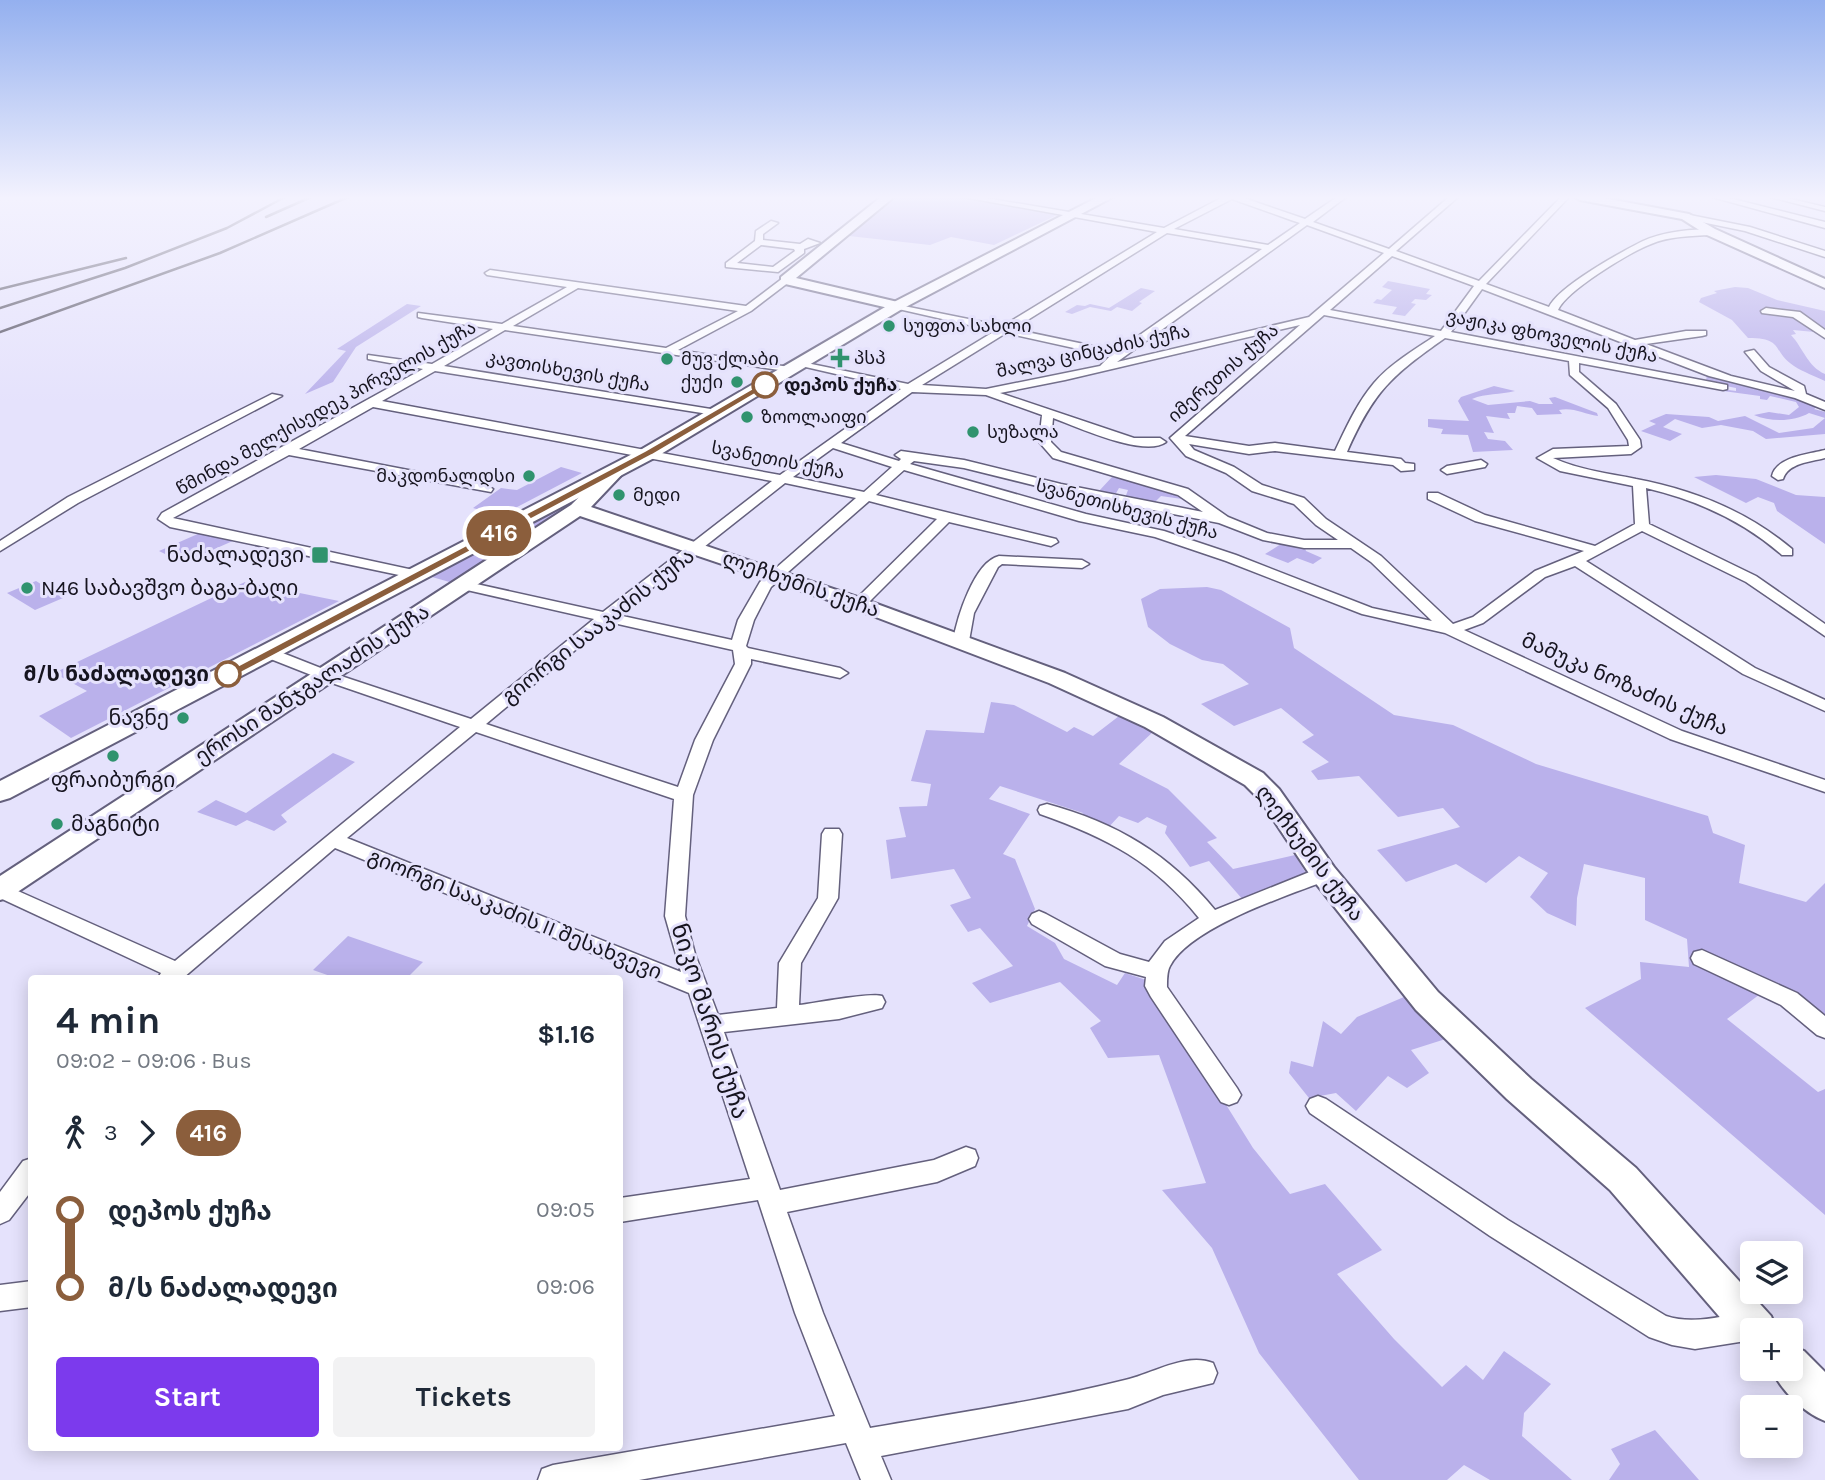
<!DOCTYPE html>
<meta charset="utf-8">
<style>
:root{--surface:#fff;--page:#f2f2f3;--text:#1f2937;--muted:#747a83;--accent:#7c3aed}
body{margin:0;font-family:Karla,"Noto Sans Georgian",sans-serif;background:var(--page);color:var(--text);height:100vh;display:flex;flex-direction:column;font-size:26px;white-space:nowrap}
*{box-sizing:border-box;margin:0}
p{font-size:23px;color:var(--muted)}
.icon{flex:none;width:38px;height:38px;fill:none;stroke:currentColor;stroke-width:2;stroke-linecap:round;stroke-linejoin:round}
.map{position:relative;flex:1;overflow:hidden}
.drawer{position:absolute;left:28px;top:975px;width:595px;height:476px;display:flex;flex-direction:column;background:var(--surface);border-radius:7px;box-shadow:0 4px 18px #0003}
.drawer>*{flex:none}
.badge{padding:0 14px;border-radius:23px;font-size:24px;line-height:46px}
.buttons{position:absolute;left:1740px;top:1241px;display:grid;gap:14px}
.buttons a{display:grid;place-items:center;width:63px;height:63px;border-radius:7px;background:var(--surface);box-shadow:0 4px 18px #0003;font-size:35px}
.map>.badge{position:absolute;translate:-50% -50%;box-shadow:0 0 0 4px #fff}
.legs{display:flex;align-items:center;gap:10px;height:77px;padding:0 28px;font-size:23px}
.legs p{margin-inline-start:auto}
.summary{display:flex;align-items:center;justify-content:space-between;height:119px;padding:0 28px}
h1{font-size:38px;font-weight:700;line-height:52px}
.action{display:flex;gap:14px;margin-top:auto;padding:14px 28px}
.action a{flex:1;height:80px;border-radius:7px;background:var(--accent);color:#fff;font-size:28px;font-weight:700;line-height:80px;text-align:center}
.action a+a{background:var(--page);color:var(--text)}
ul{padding:0 28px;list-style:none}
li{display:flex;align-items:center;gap:24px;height:77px;font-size:26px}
li i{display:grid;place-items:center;width:10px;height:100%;margin:0 9px;background:currentColor}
li i::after{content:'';width:18px;height:18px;margin:-9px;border:5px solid;border-radius:50%;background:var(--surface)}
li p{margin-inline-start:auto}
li:first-child i{background:linear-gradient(#0000 50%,currentColor 0)}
li:last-child i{background:linear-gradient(currentColor 50%,#0000 0)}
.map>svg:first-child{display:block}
</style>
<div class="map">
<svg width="1825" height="1480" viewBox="0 0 1825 1480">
<rect width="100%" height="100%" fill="#e5e2fc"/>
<!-- green -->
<path fill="#bab1eb" d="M896 197H963L1059 214 994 245 951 237 930 245 849 236Z
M1388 281 1430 289 1426 294 1432 295 1426 300 1415 299 1411 303 1416 304 1405 316 1392 314 1397 307 1373 303 1377 299 1381 300 1392 290 1382 287Z
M1735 287 1748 288 1777 300 1825 311V333L1793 330 1796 334 1791 335C1804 349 1807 366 1825 374V381C1815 376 1803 372 1794 366 1771 351 1785 338 1748 338L1732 320 1699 302 1701 298 1717 293 1714 291Z
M1141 288 1155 291 1139 302 1142 303 1132 311 1117 307 1111 311 1090 307 1072 314 1065 312 1077 305 1085 306 1090 304 1109 308Z
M407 304 421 306 356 347 333 382 305 394 346 351 337 349Z
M1707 373 1795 397 1818 406 1814 409 1825 412V434L1766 439 1753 431 1721 425 1702 428 1675 419 1663 427 1682 434 1670 441 1641 431 1656 424 1649 421 1666 414 1709 417 1718 421 1745 416 1779 433 1813 428 1825 418 1809 413C1794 422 1770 422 1754 415L1769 412 1789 415 1799 407 1796 402 1770 396 1767 400 1760 399V396L1723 391 1721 389 1736 391V388L1706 382Z
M1494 386 1515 391C1500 395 1486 393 1472 399L1488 405 1530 401 1539 404H1553L1549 398 1555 397 1597 413 1598 416C1584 414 1573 407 1559 410L1562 414 1537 415 1532 408 1517 406 1515 413H1507L1510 419 1486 416 1494 433 1484 432 1488 439 1505 441 1513 450 1473 452 1468 435 1441 434 1443 429 1428 427V419L1469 421 1458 401 1461 397Z
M561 467 582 473 500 516 473 508 501 488 517 490Z
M1716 475 1756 479 1796 495 1825 497V544L1777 511 1774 503 1758 497 1746 503 1694 477Z
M1112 477 1161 488 1182 499 1161 496 1153 504 1125 498 1128 490 1119 488 1115 495 1099 491Z
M591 489 594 490 453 583 432 577Z
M200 533 235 540 183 563 159 551Z
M1281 544 1304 545 1306 551 1322 558 1313 564 1297 558 1288 563 1265 554Z
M36 581 63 598 35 610 7 593Z
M245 582 339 601 71 738 39 716 87 691 54 673Z
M1207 587 1221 590 1290 628 1294 648 1394 715 1453 725 1536 764 1708 816 1713 833 1745 845 1739 883 1806 902 1825 883V1018L1776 982 1727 1019 1818 1092 1825 1089V1215L1585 1008 1641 979 1640 962 1689 967 1687 939 1645 920V878L1584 864 1577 898 1576 926 1547 913 1530 897 1548 873 1519 856 1486 883 1456 864 1406 882 1377 850 1460 827 1443 808 1398 817 1359 776 1318 780 1311 771 1329 762 1302 742 1314 735 1281 708 1234 726 1201 704 1249 684 1223 664 1202 660 1170 644 1148 627 1141 599 1160 589Z
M991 702 1014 705 1067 732 1074 727 1093 736 1123 713 1156 729 1119 764 1168 789 1217 838 1207 842 1233 869 1295 855 1307 875 1244 901 1209 861 1190 867 1165 833 1167 826 1147 817 1138 823 1119 816 1106 830 1080 817 1083 813 1000 786 989 799 1030 814 1003 854 1015 859 1035 909 1027 926 1055 943 1064 959 1117 985 1125 973 1149 981 1253 1148 1290 1194 1325 1184 1382 1250 1337 1274 1394 1339 1442 1387 1466 1365 1483 1380 1504 1351 1551 1384 1524 1413 1522 1436 1572 1480H1490L1464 1465 1447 1480H1359L1259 1353 1212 1248 1162 1190 1206 1183 1159 1055 1108 1058 1090 1028 1101 1021 1060 982 990 1003 972 983 1013 966 980 928 968 932 950 905 971 898 954 869 891 879 886 840 906 837 899 807 927 806 931 784 911 781 926 730 984 733Z
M333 753 355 762 281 815 287 822 274 831 247 820 236 826 197 812 216 800 246 813Z
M348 936 423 962 407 978H336L313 970Z
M1411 994 1455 1036 1411 1050 1429 1073 1407 1088 1388 1076 1356 1111 1336 1093 1309 1098 1289 1073 1291 1061 1313 1067 1323 1021 1341 1034 1357 1017Z
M1655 1430 1699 1480H1609L1620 1464 1611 1449Z"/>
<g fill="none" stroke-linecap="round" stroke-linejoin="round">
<!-- street casing -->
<g stroke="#64607d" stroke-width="3">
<path id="street" d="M963 197H980L1164 228 1223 197H1241L1305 219 1337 197H1346L1313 222 1389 249 1449 197H1458L1396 251 1479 281 1561 197H1569L1486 284 1549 307C1559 286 1621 252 1643 241 1663 232 1693 228 1714 230L1711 235C1691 236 1670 236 1651 244 1630 252 1566 291 1558 310L1635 340 1686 331H1706V335L1702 336 1646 344 1731 376 1795 391 1761 371 1745 352 1754 350 1769 367 1804 386 1806 394 1825 402V410L1795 398 1709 376 1482 289 1451 332 1727 385V389L1723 390 1579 363V372L1616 404 1640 440 1641 447 1631 454 1553 458C1579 470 1608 473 1636 479 1694 490 1747 511 1792 549V555H1782C1743 521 1697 500 1646 488L1649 524 1756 576 1825 624V636L1746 582 1642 531 1586 561 1755 668 1825 700V711L1743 674 1575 566 1545 577 1483 623 1464 630 1682 731 1825 780V792L1670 739 1445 633 1362 614 1226 561 1155 537 1079 521 904 470 876 495 1056 539 1058 542 1051 546 949 522 864 607 859 609 851 604 854 601 937 519 869 501 771 587 754 620 746 646 748 648 840 668 848 673 840 678 751 659V664L713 740 693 795 685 916 695 954 718 1015 777 1008 779 963 818 898 822 834 825 829H839L842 834 838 898 801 963 799 1005C816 1003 871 992 882 996L885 1002 882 1008 839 1019 724 1032 780 1190 934 1160 966 1147 975 1150 978 1158 975 1166 937 1182 787 1212 823 1313 870 1428C955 1413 1041 1401 1125 1380 1152 1374 1186 1352 1213 1363L1217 1373 1213 1383 1163 1395 1128 1409 881 1456 891 1480H861L846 1443 639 1480H538L542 1469 553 1465 835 1416 795 1313 758 1200 620 1222V1198L750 1179 689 993 335 848 183 978H158L161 973 0 898V883L175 961 460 727 329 682 263 656 261 653 263 650H275L341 676 471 719 594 619 458 588 456 585 458 582 463 581 603 612 772 481 373 407 299 449 486 485 493 489 491 492 289 455 173 518 418 571 425 575 423 578 418 579 170 527 158 519 162 513 423 369 368 359V355L432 364 493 329 422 318 418 317V313L502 324 567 287 487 275 485 273 490 270 746 306 783 278H789V282L751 311 678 350 789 367 793 368V372L505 330 444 366 717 410 723 414 721 416 435 371 382 401 780 475 901 389 797 365V361L908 384 995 331 894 308V304L1003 326 1157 232ZM1232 199 1291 220 1300 223 1268 245 1174 229ZM1307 225 1384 253 1309 317 1117 362ZM1167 233 1262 249 1117 351 1013 329ZM1392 256 1474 286 1441 331 1330 310ZM578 288 738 311 666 348 513 326ZM1324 315 1435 336C1414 350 1390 364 1374 383 1357 403 1346 428 1335 451L1275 443 1249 446 1185 436ZM1300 325 1170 438 1186 456 1226 473 1252 491 1294 504 1316 525 1338 540H1304L1267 533 1228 517 1188 489 1061 452 1051 442 1053 418C1077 427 1145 458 1166 442L1160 438H1134L1000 393 1065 380ZM1006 333 1110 356 1100 366 986 389 922 385ZM1445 338 1569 361 1570 375 1608 408 1628 440 1629 446 1553 449 1537 458 1560 471 1633 486 1635 524 1595 546 1485 515 1438 493H1428V499L1475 521 1584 551 1535 571 1473 617 1453 624 1381 556 1326 519 1304 498 1262 485 1234 467 1194 450 1189 444 1249 454 1275 451 1393 465 1401 471 1414 470V464L1405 463 1401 459 1347 452C1374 391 1391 376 1445 338ZM912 392 986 395 1042 415 1039 442 1053 458 1178 495 1203 512 1061 484 964 460 901 451 895 455 901 459 899 461 841 443ZM833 448 892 467 864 492 793 477ZM914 461 964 468 1061 492 1219 523 1263 540 1304 548H1351L1371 562 1432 621 1372 608 1236 555 1164 531 1086 514 910 464ZM785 483 856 498 760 582 738 620 732 640 618 615ZM609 622 733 650 735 664 695 740 678 787 486 724ZM476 732 674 799 665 916 681 972 347 838Z
M1712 197H1725L1825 222V228Z
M1770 197H1783L1825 207V211Z
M1685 214 1750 227 1825 251V257L1745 231 1682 218Z
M771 221 778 223 763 234V240L800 244 808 239 820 243 804 249V253L778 272 726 267V263L755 241 756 231ZM761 245 794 249 795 251 773 267 737 263Z
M1766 308 1800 312 1825 330V338L1793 317 1762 313 1761 311Z
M272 394 282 396 78 503 0 551V541L68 497Z
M1825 450V458C1810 462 1788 463 1783 479L1778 480 1772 476C1776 457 1809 454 1825 450Z
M1481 460 1487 464 1485 467 1447 474 1441 470 1447 466Z
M999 556 1082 560 1089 564 1082 568 1002 564 998 567 974 613 969 641 961 646 955 644 953 641C957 618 974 562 999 556Z
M1047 804C1117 823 1169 854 1215 910L1317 869H1331L1334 874 1331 879C1291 894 1190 927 1170 966 1167 971 1167 980 1167 987L1237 1088 1241 1095 1237 1102 1229 1105 1221 1102 1151 997 1145 986 1146 977 1105 966 1032 924 1029 919 1032 914 1039 911 1046 914 1120 954 1149 962 1165 941 1199 918C1154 862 1108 838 1040 814L1038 810 1040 806Z
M1702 950 1797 993 1825 1016V1038L1817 1035 1781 1005 1694 964 1691 958 1694 952Z
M1318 1096 1326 1099 1508 1220 1666 1316C1702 1328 1739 1307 1763 1316L1767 1326 1765 1330H1752V1340L1695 1349 1672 1345 1649 1337 1490 1236 1310 1113 1306 1106 1310 1099Z
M32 1158V1190L9 1220 0 1224V1192L23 1161Z
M32 1281V1307L0 1311V1285Z"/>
</g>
<!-- secondary casing -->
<g stroke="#64607d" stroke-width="4">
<path id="secondary" d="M881 197H894L796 278 902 303V309L897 310 781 283V277Z
M1574 197H1598L1689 214 1715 229 1825 279V288L1707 235 1682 219 1580 200Z
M618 464 627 469 591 507 866 600 1065 673 1163 717 1263 773 1279 789 1334 867 1438 992 1531 1079 1636 1168 1771 1316 1777 1330H1752V1347L1743 1344 1610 1190 1507 1099 1416 1010 1314 881 1261 801 1245 785 1145 727 1049 683 852 608 580 516 10 897 0 900V876L571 505 612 465Z
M1790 1345 1804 1351 1825 1372V1421C1804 1413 1780 1390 1771 1368H1790Z"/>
</g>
<!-- primary casing -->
<g stroke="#64607d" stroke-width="4">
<path id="primary" d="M1098 197H1113L902 309 656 457 10 798 0 801V781L642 449 892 303Z"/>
</g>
<!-- street -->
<use href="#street" fill="#fff" fill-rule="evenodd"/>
<!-- secondary -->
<use href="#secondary" fill="#fff" fill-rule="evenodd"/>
<!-- primary -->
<use href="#primary" fill="#fff" fill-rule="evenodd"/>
<!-- rail -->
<path stroke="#4d4a59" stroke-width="2.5" d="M266 217 311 197
M0 289 126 258
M0 308 125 268 227 228 285 197
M0 332 220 253 348 197"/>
</g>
<!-- sky -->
<linearGradient id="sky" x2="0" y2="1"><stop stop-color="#94b0ef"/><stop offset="0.49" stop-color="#f3f2fe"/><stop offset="1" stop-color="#f3f2fe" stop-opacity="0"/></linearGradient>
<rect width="1825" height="404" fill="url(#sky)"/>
<!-- line-1 -->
<path fill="#8b5e3c" stroke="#fff" stroke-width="2" d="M762 383 770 385 652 455 233 677H224L222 674 645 451Z"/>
<!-- markers -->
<g fill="#30936e" stroke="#e5e2fc" stroke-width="2.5">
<circle cx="889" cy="326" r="7"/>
<path d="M836.5 347.5h7v7h7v7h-7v7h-7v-7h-7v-7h7z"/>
<circle cx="667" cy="359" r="7"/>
<circle cx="737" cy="382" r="7"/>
<circle cx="747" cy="417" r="7"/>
<circle cx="973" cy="432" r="7"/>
<circle cx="529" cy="476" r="7"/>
<circle cx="619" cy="495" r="7"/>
<rect x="311" y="546" width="18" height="18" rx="3.5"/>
<circle cx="27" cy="588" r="7"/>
<circle cx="183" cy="718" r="7"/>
<circle cx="113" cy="756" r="7"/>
<circle cx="57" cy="824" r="7"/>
</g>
<g fill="#fff" stroke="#8b5e3c" stroke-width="3.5">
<circle cx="765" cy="385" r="12"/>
<circle cx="228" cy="674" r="12"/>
</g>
<g text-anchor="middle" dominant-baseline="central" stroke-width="6" stroke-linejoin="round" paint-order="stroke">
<!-- far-poi labels -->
<g font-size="18" fill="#16141f" stroke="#e5e2fc" text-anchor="start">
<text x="903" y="326">სუფთა სახლი</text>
<text x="854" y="358">პსპ</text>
<text x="681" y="359">მუვ ქლაბი</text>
<text x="723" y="382" text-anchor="end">ქუქი</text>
<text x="761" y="417">ზოოლაიფი</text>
<text x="987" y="432">სუზალა</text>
<text x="515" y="476" text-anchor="end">მაკდონალდსი</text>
<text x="633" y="495">მედი</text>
</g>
<!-- far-street labels -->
<g font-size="18" fill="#16141f" stroke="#e5e2fc">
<text transform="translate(1552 336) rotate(11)">ვაჟიკა ფხოველის ქუჩა</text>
<text transform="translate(1093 351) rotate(-12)">შალვა ცინცაძის ქუჩა</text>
<text transform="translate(568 371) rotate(10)">კავთისხევის ქუჩა</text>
<text transform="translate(1223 373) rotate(-41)">იმერეთის ქუჩა</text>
<text transform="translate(326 408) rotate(-29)">წმინდა მელქისედეკ პირველის ქუჩა</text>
<text transform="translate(778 460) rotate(11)">სვანეთის ქუჩა</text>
<text transform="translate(1127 509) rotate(15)">სვანეთისხევის ქუჩა</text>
</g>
<!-- far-stop labels -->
<g font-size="18" font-weight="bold" fill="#16141f" stroke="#e5e2fc" text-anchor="start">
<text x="784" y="385">დეპოს ქუჩა</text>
</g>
<!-- poi labels -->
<g font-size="21" fill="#16141f" stroke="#e5e2fc" text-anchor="end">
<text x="304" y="555">ნაძალადევი</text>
<text x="41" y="588" text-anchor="start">N46 საბავშვო ბაგა-ბაღი</text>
<text x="169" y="718">ნავნე</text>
<text x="113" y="780" text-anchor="middle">ფრაიბურგი</text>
<text x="71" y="824" text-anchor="start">მაგნიტი</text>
</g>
<!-- street labels -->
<g font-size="21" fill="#16141f" stroke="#e5e2fc">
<text transform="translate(801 584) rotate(19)">ლეჩხუმის ქუჩა</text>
<text transform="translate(598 626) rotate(-38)">გიორგი სააკაძის ქუჩა</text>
<text transform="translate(312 684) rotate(-33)">ეროსი მანჯგალაძის ქუჩა</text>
<text transform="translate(1625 684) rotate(24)">მამუკა ნოზაძის ქუჩა</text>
<text transform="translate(1310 853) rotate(53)">ლეჩხუმის ქუჩა</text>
<text transform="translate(515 914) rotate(22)">გიორგი სააკაძის II შესახვევი</text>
</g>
<!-- stop labels -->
<g font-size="21" font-weight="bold" fill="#16141f" stroke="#e5e2fc" text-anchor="end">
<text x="209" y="674">მ/ს ნაძალადევი</text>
</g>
<!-- near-street labels -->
<g font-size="24" fill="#16141f" stroke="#e5e2fc">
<text transform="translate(710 1021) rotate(72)">ნიკო მარის ქუჩა</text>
</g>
</g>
</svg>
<div class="buttons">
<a><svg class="icon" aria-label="layers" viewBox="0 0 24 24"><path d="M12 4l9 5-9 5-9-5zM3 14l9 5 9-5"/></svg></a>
<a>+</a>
<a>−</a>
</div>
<b class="badge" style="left:499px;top:533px;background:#8b5e3c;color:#fff">416</b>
<section class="drawer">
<div class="summary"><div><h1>4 min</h1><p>09:02 – 09:06 · Bus</p></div><b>$1.16</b></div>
<div class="legs"><svg class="icon" aria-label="walk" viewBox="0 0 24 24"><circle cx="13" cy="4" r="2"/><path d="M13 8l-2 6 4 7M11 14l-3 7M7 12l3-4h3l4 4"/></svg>3<svg class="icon" aria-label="forward" viewBox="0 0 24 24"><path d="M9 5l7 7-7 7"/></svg><b class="badge" style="background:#8b5e3c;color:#fff">416</b></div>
<ul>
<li><i style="color:#8b5e3c"></i><b>დეპოს ქუჩა</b><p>09:05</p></li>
<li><i style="color:#8b5e3c"></i><b>მ/ს ნაძალადევი</b><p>09:06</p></li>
</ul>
<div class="action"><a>Start</a><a>Tickets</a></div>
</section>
</div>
